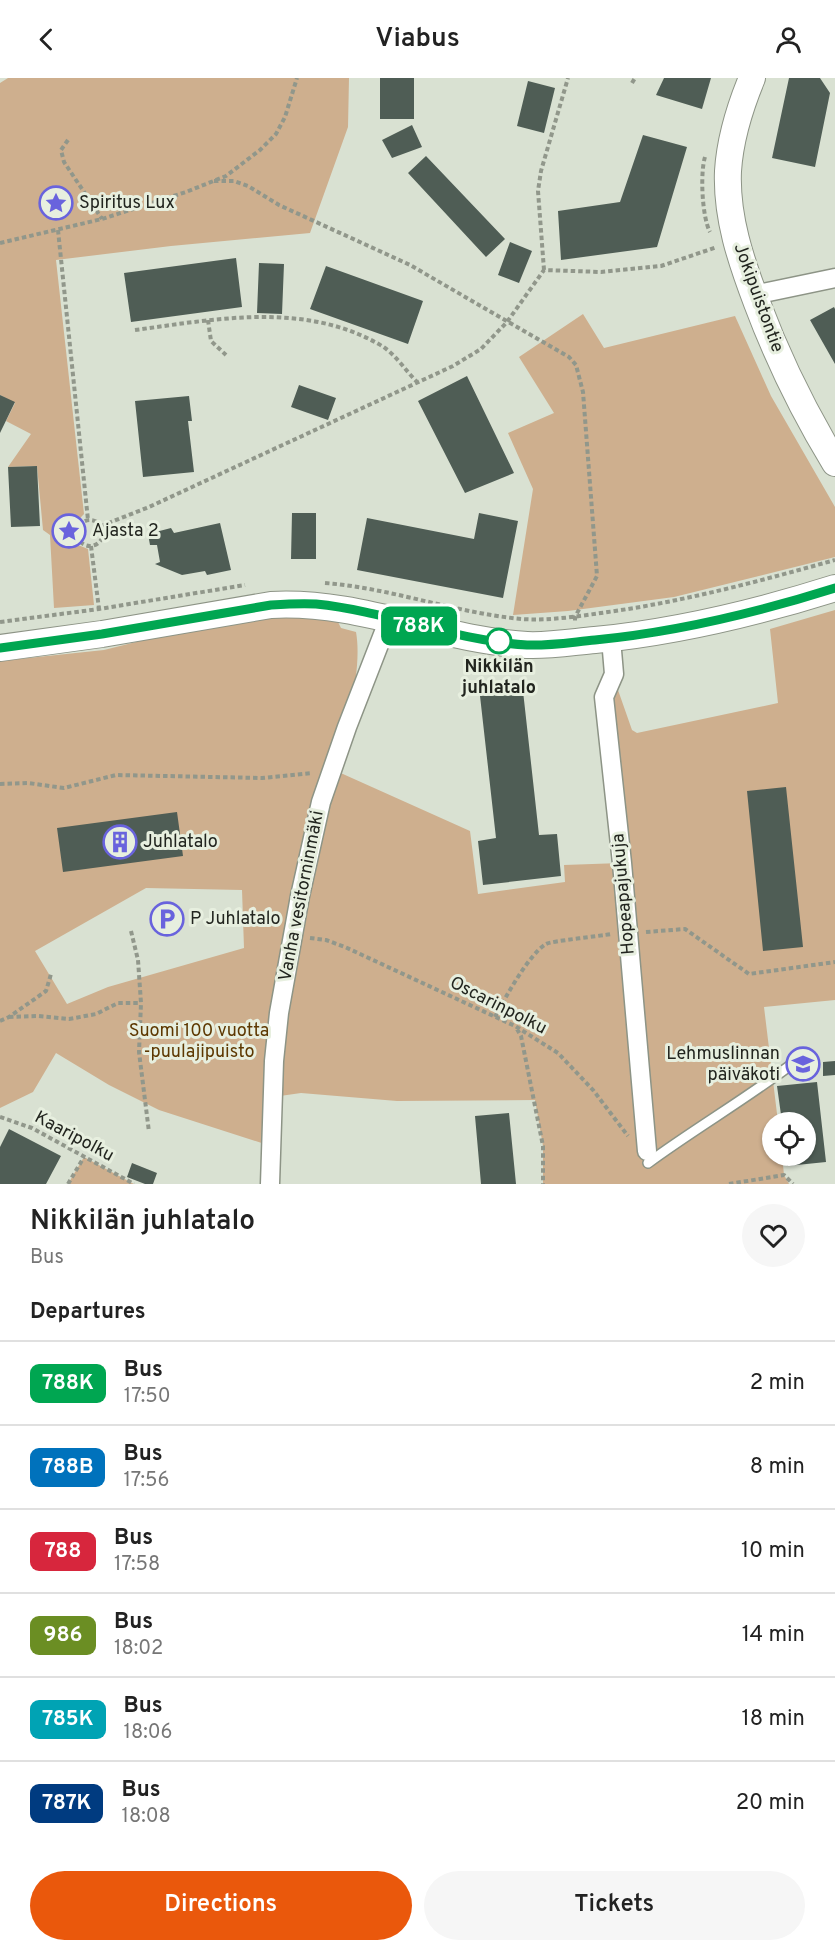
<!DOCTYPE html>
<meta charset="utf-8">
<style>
:root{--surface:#fff;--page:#f6f6f6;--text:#222;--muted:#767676;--line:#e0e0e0;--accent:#ea580c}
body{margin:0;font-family:Overpass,sans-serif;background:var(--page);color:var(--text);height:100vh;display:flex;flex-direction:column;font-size:22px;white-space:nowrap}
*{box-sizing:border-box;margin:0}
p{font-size:20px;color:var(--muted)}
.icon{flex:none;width:33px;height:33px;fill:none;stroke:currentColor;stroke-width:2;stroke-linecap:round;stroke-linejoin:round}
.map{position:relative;height:1106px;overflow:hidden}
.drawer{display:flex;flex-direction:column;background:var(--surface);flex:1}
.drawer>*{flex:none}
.badge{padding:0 12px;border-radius:9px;font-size:21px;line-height:39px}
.tools{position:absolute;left:762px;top:1034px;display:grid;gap:12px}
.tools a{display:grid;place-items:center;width:54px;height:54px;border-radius:50%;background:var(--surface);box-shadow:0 2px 4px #0004;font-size:30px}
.map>.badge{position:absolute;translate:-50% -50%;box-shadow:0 0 0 3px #fff}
h2{padding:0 30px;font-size:22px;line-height:54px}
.round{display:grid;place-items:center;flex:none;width:63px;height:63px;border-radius:32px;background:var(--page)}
.head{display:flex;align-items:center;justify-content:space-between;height:102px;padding:0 30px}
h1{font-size:28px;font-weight:600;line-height:45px}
.button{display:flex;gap:12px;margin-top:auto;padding:12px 30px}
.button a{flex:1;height:69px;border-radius:36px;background:var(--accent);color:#fff;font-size:24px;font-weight:600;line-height:69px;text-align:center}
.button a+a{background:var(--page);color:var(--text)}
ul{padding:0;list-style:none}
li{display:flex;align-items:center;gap:18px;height:84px;padding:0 30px;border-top:2px solid var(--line)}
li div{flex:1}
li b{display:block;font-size:22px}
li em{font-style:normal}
li .badge{min-width:66px;font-weight:700;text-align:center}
header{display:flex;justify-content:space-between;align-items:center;height:78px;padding:0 30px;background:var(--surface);font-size:27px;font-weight:600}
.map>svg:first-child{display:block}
</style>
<header><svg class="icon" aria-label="back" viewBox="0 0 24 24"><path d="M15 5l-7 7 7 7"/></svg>Viabus<svg class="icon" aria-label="person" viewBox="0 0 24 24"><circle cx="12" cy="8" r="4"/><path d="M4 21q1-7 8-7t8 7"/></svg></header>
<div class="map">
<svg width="835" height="1106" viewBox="0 0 835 1106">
<rect width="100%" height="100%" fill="#d9e1d2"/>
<!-- green -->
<path fill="#ceaf8e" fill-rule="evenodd" d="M8 0H349L348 49 310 155 171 168 56 182 84 436C74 446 73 454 78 467L88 471 94 527 54 530 50 457 43 452 37 388 8 389 31 356 6 343 15 325 0 317V5Z
M583 236 604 270 735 238 771 318 835 429V479L674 519 568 533 513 537 533 411 508 355 554 335 519 279Z
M835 532V922L764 929 778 1044H772V1077H782L784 1097 789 1106H543V1068L535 1022 397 1023 301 1015 273 1019 271 1068 159 1032 109 1007 56 975 33 1014 0 1030V583L104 572 192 550 258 539 298 537 337 542 341 550 356 554C363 593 345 655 334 692L470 753 478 816 565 804 564 787 621 785 612 614 618 612 632 652 637 655 778 625 770 551ZM146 810 242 812 244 870 108 909 67 926 35 873Z
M84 1079 132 1105 134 1106H68Z"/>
<!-- building -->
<path fill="#4f5d55" d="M380 0H414V41H380Z
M664 0H711L702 31 656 17Z
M789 0H820L830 15 815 89 772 80Z
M528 3 555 10 544 55 517 48Z
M412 47 422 69 392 80 382 62Z
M643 57 687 69 657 169 561 182 558 133 620 124Z
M426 78 505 161 486 179 408 95Z
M510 164 532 173 519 205 498 197Z
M236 180 242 229 131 244 124 195Z
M259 185 284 186 282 236 257 235Z
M326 188 423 223 408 266 310 231Z
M834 229 835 231V286L810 242Z
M467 298 514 395 465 415 418 323Z
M299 307 336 320 328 342 291 329Z
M0 317 15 324 0 355Z
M189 318 192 343H188L194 394 143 399 135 323Z
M37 388 40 448 11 449 8 389Z
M292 435H316V481H291Z
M479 435 518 443 503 520 357 492 367 440 474 461Z
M220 445 231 492 207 497 205 493 182 497 155 486 160 484 157 467H150L148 456 171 450 174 455Z
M522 604 539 757 557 756 561 798 483 807 478 763 496 760 479 609Z
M786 709 803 869 763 873 747 713Z
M177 734 183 778 63 794 57 750Z
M835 983V997L823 998V984Z
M817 1004 826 1084 787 1088 785 1077H806V1044H782L777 1008Z
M509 1035 516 1106H481L475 1038Z
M9 1051 61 1078 46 1106H0V1069Z
M132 1085 157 1095 153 1106H145L127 1099Z"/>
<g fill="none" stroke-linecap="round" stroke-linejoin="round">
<!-- lane casing -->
<g stroke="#8d9486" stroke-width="12">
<path id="lane" d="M648 1085C697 1049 751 1018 800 980"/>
</g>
<!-- street casing -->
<g stroke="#8d9486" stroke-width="21">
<path id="street" d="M754 217 835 200
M611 561 614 596 604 619 622 785 647 1073
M270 1106 274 983 279 935 300 818 321 724 347 649 389 541"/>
</g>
<!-- secondary casing -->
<g stroke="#8d9486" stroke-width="28">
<path id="secondary" d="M752 0C740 29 730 61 728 93 726 139 741 183 757 225 778 281 804 334 835 385
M0 570 102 556 271 527C359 522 440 562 527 567 549 568 573 564 595 562 677 554 756 535 835 510"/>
</g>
<!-- path -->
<path stroke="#91978b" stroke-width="4" stroke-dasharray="4.5 3" stroke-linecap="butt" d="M632 5 635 0
M68 62 61 72 64 84 102 141
M705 79C700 95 702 139 710 154
M214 103H234L248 108 279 127 410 187 569 279 576 287 583 314 597 498 575 539V544
M58 152 88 442
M0 165 102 141 186 114 226 98 260 72 276 56 285 39 297 0
M544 192 538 113 541 93 568 0
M208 242 211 263 226 277
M135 252C217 241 306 223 382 268 395 276 406 293 417 304
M77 455a13 13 0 1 1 26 0a13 13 0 1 1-26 0Z
M101 448 149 429 453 288 481 271 507 244 544 192 601 194 661 188 717 169
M91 468 99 531
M325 505C391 510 455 535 522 541 550 543 580 538 608 534 686 523 760 503 835 482
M0 544 99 531 245 507
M0 706 28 705 64 710 116 697 262 700 312 695
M131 853 138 882 141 925 139 974 149 1054
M646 854 685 851 749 896 835 884
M310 860 326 862 345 869 515 948 558 975 593 1012 628 1058
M9 939 38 938 69 941 96 936 118 925H140
M495 939C505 920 529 876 546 866 551 863 601 858 611 856
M0 943 9 939 46 913 51 896
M517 951 521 958 543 1068V1106
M0 1039 32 1050 134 1106
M68 1106 84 1079
M729 1106 784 1097 793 1106"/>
<!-- lane -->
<use href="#lane" stroke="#fff" stroke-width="9"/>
<!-- street -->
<use href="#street" stroke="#fff" stroke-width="18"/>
<!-- secondary -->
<use href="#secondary" stroke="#fff" stroke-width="26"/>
</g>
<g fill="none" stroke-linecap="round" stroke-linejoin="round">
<!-- line casing -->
<g stroke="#fff" stroke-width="14">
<path id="line" d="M0 570 102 556 271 527C286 526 301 525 316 526 387 533 455 563 527 567 549 568 573 564 595 562 677 554 756 535 835 510"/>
</g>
<!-- line -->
<use href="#line" stroke="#00a651" stroke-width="9"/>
</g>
<!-- icons -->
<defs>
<g id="sight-ring" transform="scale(1.725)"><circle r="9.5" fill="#e7efdf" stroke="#6963dd" stroke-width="1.5"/><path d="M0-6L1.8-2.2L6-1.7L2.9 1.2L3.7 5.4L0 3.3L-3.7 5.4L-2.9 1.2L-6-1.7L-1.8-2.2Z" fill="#6963dd"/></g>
<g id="building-ring" transform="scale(1.725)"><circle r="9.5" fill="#e7efdf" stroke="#6963dd" stroke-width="1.5"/><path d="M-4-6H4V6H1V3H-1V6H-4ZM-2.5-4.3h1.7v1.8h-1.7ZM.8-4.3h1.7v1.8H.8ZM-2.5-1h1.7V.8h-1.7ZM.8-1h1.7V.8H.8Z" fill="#6963dd"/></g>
<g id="parking-ring" transform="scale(1.725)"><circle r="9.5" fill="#e7efdf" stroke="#6963dd" stroke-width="1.5"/><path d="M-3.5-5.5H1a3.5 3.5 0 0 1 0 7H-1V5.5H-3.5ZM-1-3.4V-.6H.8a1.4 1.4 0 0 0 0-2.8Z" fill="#6963dd"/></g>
<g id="school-ring" transform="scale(1.725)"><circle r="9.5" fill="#e7efdf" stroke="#6963dd" stroke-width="1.5"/><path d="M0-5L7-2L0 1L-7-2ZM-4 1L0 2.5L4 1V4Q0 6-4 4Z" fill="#6963dd"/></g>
</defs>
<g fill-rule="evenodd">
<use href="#sight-ring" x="56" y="125"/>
<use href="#sight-ring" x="69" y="453"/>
<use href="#building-ring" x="120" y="764"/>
<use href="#parking-ring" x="167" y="841"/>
<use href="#school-ring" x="803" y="986"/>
</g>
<!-- markers -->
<circle fill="#fff" stroke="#00a651" stroke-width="3" cx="499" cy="563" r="12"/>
<g text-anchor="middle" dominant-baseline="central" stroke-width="6" stroke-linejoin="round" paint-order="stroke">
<!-- poi labels -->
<g font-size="18" fill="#22251f" stroke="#e7efdf" text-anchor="start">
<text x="79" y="125">Spiritus Lux</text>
<text x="92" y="453">Ajasta 2</text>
<text x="143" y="764">Juhlatalo</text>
<text x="190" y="841">P Juhlatalo</text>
<text x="780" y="976" text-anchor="end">Lehmuslinnan<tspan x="780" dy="21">päiväkoti</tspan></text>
</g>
<!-- street labels -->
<g font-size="18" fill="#22251f" stroke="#e7efdf">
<text transform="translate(758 220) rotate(70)">Jokipuistontie</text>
<text transform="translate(624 816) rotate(-95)">Hopeapajukuja</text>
<text transform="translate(302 818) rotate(-79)">Vanha vesitorninmäki</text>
<text transform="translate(498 928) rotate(27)">Oscarinpolku</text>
<text transform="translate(74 1059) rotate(28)">Kaaripolku</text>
</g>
<!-- stop labels -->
<g font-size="18" font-weight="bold" fill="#22251f" stroke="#e7efdf">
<text x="499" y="589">Nikkilän<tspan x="499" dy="21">juhlatalo</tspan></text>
</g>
<!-- park labels -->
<g font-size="18" fill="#5d3801" stroke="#e7efdf">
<text x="199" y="953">Suomi 100 vuotta<tspan x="199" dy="21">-puulajipuisto</tspan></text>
</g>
</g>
</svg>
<div class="tools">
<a><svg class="icon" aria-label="locate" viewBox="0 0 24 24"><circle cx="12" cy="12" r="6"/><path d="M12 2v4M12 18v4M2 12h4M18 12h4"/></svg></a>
</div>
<b class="badge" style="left:419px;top:548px;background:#00a651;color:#fff">788K</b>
</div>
<section class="drawer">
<div class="head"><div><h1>Nikkilän juhlatalo</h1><p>Bus</p></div><a class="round"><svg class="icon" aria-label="heart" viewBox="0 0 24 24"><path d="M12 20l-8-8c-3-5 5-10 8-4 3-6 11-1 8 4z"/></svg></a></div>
<h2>Departures</h2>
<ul>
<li><span class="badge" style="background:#00a651;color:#fff">788K</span><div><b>Bus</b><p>17:50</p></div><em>2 min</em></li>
<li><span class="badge" style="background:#0072bc;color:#fff">788B</span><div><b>Bus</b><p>17:56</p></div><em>8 min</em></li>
<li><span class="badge" style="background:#d7263d;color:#fff">788</span><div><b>Bus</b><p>17:58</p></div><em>10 min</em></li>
<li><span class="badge" style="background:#6b8e23;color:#fff">986</span><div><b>Bus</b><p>18:02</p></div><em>14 min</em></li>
<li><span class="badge" style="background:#00a3b4;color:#fff">785K</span><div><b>Bus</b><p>18:06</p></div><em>18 min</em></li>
<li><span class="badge" style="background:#003b80;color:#fff">787K</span><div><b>Bus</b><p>18:08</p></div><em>20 min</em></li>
</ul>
<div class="button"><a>Directions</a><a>Tickets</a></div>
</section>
